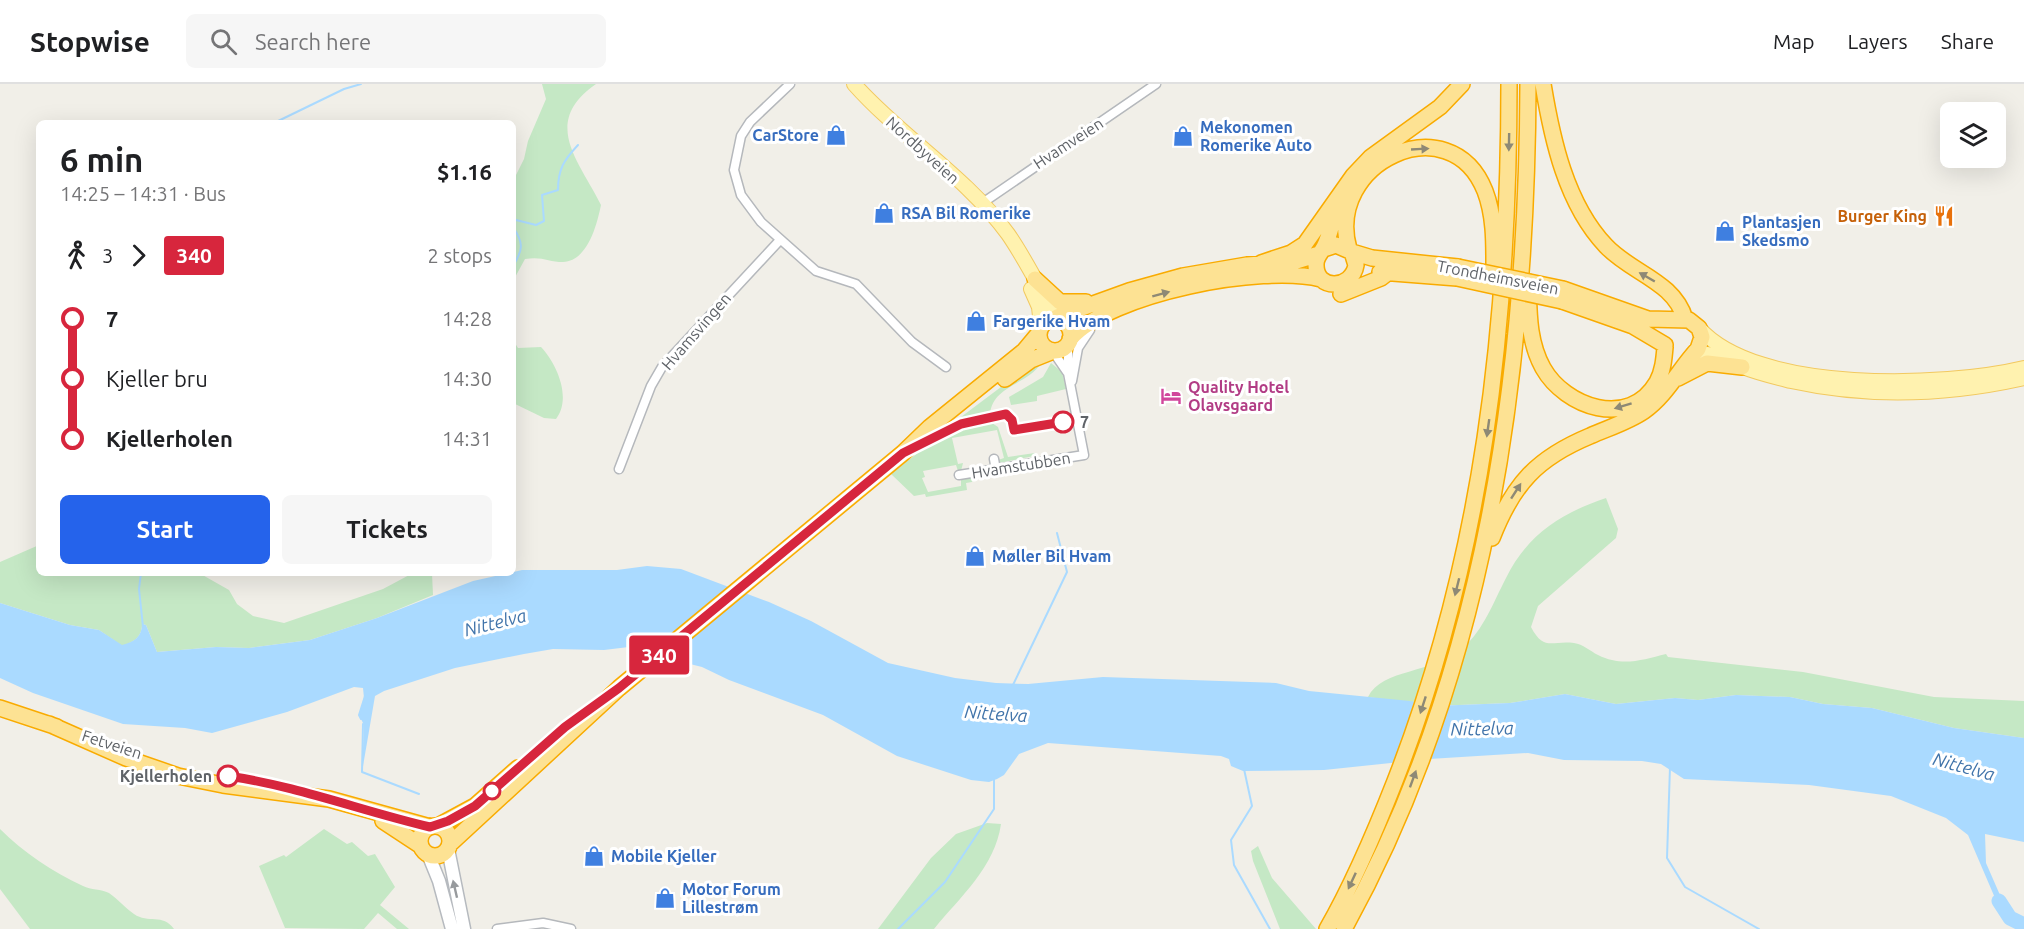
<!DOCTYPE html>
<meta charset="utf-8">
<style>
:root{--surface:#fff;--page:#f6f6f6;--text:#202124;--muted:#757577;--line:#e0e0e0;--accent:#2563eb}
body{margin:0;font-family:Ubuntu,sans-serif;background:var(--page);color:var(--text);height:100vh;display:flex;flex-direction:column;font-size:22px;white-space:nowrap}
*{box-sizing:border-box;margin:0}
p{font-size:20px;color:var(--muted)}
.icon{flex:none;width:33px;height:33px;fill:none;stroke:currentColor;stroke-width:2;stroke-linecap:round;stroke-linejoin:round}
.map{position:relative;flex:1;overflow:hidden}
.side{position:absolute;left:36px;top:36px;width:480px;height:456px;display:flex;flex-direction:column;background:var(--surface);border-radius:9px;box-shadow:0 6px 24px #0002}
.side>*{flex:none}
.badge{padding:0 12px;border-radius:4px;font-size:21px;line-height:39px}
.fabs{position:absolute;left:1940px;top:18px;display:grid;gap:12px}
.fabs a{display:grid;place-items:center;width:66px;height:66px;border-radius:9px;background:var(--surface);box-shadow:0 6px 24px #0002;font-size:30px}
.map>.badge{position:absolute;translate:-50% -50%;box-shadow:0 0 0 3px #fff}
.legs{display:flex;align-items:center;gap:9px;height:66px;padding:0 24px;font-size:20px}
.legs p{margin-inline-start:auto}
.summary{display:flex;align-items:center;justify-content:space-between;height:102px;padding:0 24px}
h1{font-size:33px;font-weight:700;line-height:45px}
.primary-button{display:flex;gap:12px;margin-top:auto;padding:12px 24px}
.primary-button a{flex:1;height:69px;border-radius:9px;background:var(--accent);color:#fff;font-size:24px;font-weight:700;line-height:69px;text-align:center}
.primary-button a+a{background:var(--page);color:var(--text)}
ul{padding:0 24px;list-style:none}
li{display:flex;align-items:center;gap:21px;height:60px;font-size:22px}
li i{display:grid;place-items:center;width:9px;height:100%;margin:0 8px;background:currentColor}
li i::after{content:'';width:15px;height:15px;margin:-8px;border:4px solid;border-radius:50%;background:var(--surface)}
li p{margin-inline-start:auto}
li:first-child i{background:linear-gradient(#0000 50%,currentColor 0)}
li:last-child i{background:linear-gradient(currentColor 50%,#0000 0)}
header{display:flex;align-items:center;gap:36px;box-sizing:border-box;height:84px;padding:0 30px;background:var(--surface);border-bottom:2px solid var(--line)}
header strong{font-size:28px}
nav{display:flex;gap:33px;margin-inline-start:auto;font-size:21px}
.search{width:420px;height:54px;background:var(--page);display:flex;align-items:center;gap:15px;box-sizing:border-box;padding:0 21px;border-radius:9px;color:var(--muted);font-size:22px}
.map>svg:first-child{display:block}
</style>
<header>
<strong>Stopwise</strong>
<div class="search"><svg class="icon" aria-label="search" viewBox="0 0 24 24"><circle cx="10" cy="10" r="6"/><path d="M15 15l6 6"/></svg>Search here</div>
<nav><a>Map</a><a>Layers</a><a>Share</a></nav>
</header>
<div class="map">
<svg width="2024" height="845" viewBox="0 0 2024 845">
<rect width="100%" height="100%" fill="#f1efe8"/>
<!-- green -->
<path fill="#c5e8c5" d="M542 0H596C540 39 580 78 601 121 597 140 588 177 563 178 549 178 542 172 525 175L513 197V97L524 75 528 57 546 15Z
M513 256 518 264 541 263C557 280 572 314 556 335L544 334 513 319Z
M1041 279C1028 301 993 301 990 330L953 339 1025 285Z
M1051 279 1062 288 1066 305 1037 312V317L1011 321 1009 313 1043 293Z
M989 337 998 343 1008 373 1035 369 1034 372 999 379 998 376 1004 374 997 346 952 354 958 380 963 379 961 387H958L956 381 923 387 925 393 922 394 928 408 961 402V396L974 393 972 398 966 399 967 406 926 413 925 410 914 412 891 390C919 369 951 337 989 337Z
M1606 414 1618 445 1616 454 1538 522 1531 543C1544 568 1552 556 1574 559 1583 560 1590 567 1598 571 1622 583 1642 576 1666 570L1668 573 1803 588 1934 613 2024 617V654L1954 644 1872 624 1823 620 1790 613 1736 611 1698 616 1675 614 1616 620 1565 610 1510 619 1433 622 1368 613C1382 584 1434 590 1463 564 1484 545 1493 519 1506 494 1527 451 1561 429 1606 414Z
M39 461V489H199L229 506 237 520 253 532 284 539 383 505 413 489H432L433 511 377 534 310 556 249 564 216 563 157 568 146 541 142 540C142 554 133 558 122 562L99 546 70 541 0 519V478Z
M987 739 1001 740C995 783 960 813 934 845H878L931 774 956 750Z
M0 745C23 768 53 788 83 802 91 806 101 805 109 809 118 815 125 824 134 830 148 840 163 829 174 845H30L0 805Z
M324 745 347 760 352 758 368 772 375 770 395 803 380 821 409 845H397L378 829 364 845 285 844 259 782 284 771 286 773Z
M1258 762 1272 794 1316 845H1280L1253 777 1251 767Z"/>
<!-- water -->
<path fill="#aadaff" d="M647 482 681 485 769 518 811 537 888 579 955 594 996 599 1028 600 1103 593 1276 599 1309 607 1410 617 1433 622 1510 619 1565 610 1616 620 1675 614 1698 616 1736 611 1790 613 1823 620 1872 624 1954 644 2024 654V758L1985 750 1986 779 2010 834 2008 835 1998 821 1968 751 1946 734 1891 712 1809 701 1684 695 1661 680 1642 677 1564 676 1528 669 1429 675 1324 686 1243 687 1231 682 1229 675 1221 672 1048 659 1019 670 1004 691 997 695 989 698 971 696 897 672 823 631 729 596 702 583 674 576 656 566 637 562 604 566 553 565 524 570 455 584 384 607 375 612 362 688 364 641 359 631 364 614 363 604 354 603 287 628 212 649 185 644 123 640 33 609 0 594V519L70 541 99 546 122 561C134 558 142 553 142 540L146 541 157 568 216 563 249 564 310 556 377 534 473 497 522 486H617Z"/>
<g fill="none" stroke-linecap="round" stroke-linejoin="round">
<!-- stream -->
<path stroke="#aadaff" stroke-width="2" d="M274 39 344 5 361 0
M513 139 516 136 536 141 544 137 542 111 558 106C558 85 564 76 578 61
M513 143C524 159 523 166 513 182
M141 489 139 505 143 543
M1012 603 1067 488 1057 449
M361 635 359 631 365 612
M363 640 362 688 419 710
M1670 683 1667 774 1685 803 1759 845
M1244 685 1252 722 1231 756 1234 781 1270 845
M898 845 945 798 994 725V696"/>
<!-- river -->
<path stroke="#aadaff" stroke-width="15" d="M1999 817 2010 834 2024 841"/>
<!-- street casing -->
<g stroke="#b5b8bc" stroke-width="11">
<path id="street" d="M790 0 750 38 741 52 734 86 741 111 761 138 816 187 856 200 912 258 946 283
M981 120 1156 0
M1054 269 1067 288
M1072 297 1078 264 1090 246
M994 375 996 386
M619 385 651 302 662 283 780 156
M959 391 1084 371 1068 289V261
M497 845 543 839 571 845"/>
</g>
<!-- secondary casing -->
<g stroke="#b6babf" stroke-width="15">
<path id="secondary" d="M448 765 464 845
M428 770 439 797 452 845"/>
</g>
<!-- primary casing -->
<g stroke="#f2c960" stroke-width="16">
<path id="primary" d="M854 0C901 53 966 92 1008 150 1026 176 1040 205 1056 233
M1031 205 1039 223 1041 242
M1699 244C1757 310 1945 303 2024 284
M1695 268C1713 269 1726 277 1743 283 1758 289 1775 293 1791 297 1868 314 1948 311 2024 294"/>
</g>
<!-- highway casing -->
<g stroke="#f9ab00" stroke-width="18">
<path id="highway" d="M1543 0C1552 55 1566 120 1606 162 1631 189 1674 197 1685 235
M1324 165 1336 161 1352 168 1356 181C1352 206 1315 207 1316 180 1316 173 1321 169 1324 163 1330 152 1332 138 1336 126
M1349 165C1324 79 1450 19 1485 107 1495 133 1494 162 1494 189
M1352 168 1372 174 1458 183
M1261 179 1291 169 1305 160 1353 92 1371 73 1440 23 1462 0
M1380 188 1457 194
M1035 195 1060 218H1086
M1528 198C1529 227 1528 257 1543 284 1565 323 1629 346 1657 298 1663 287 1664 275 1665 263
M1341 210 1381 194 1390 187
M1562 217 1633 242 1665 261
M1057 233 1129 207 1183 192 1247 181 1293 178 1319 170
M1039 251a16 16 0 1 1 32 0a16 16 0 1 1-32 0Z
M1070 255C1110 209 1263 180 1321 195
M1678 294 1707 279 1742 283
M1005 295 1031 276 1051 268
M1492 454C1513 400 1537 374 1590 352 1608 344 1628 338 1644 327 1666 312 1680 284 1698 265L1702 253 1699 244 1689 236 1648 235 1563 205
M0 624 57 643
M49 640 126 674 178 692 223 701 329 715 430 743
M383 737 421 762
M420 757a15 15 0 1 1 30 0a15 15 0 1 1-30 0Z
M438 742 475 722 518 684
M450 760 619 604 903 369 930 343 1024 267 1039 249
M1327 845C1354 798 1375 748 1395 697 1483 472 1509 240 1509 0
M1344 845C1486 589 1527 289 1528 0"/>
</g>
<!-- street -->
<use href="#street" stroke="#fff" stroke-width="8"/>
<!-- secondary -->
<use href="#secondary" stroke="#fff" stroke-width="12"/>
<!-- primary -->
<use href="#primary" stroke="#fff2af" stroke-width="14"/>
<!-- highway -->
<use href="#highway" stroke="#fde293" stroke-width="15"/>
<!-- highway-bridge casing -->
<g stroke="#f9ab00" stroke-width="18" stroke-linecap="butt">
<path id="highway-bridge" d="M1458 183 1563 205
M1457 194 1562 217"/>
</g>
<!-- highway-bridge -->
<use href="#highway-bridge" stroke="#fde293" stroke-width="15"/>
</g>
<!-- one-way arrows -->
<defs><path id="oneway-solid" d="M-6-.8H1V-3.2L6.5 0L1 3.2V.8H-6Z" transform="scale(1.5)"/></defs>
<g fill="#8e8975">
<use href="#oneway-solid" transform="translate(1509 58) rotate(91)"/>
<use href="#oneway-solid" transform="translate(1420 65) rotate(-3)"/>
<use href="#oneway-solid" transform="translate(1647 193) rotate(-150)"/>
<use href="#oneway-solid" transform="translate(1161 210) rotate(-15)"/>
<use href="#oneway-solid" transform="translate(1623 322) rotate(163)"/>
<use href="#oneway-solid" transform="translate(1488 344) rotate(98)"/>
<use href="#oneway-solid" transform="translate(1516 407) rotate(-57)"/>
<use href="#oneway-solid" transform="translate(1457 503) rotate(104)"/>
<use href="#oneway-solid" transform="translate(1423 621) rotate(108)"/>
<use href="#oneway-solid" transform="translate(1413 695) rotate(-70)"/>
<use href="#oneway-solid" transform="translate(1352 797) rotate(115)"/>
</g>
<use fill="#979a9d" href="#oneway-solid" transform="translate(455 805) rotate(-103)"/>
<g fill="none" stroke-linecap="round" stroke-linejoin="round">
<!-- line-1 casing -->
<g stroke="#fff" stroke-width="14">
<path id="line-1" d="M228 692C297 702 362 727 430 743L448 737 475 722 565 643 619 604 903 369 961 340 1006 330 1012 336 1014 346 1063 338"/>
</g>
<!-- line-1 -->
<use href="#line-1" stroke="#d7263d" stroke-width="9"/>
</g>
<!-- icons -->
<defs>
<g id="shop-bare" transform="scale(1.62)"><path d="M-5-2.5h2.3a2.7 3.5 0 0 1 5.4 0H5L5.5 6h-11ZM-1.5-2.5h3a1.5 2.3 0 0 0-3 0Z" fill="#3f7fe0" stroke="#fff" stroke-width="2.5" paint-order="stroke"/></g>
<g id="restaurant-bare" transform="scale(1.62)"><path d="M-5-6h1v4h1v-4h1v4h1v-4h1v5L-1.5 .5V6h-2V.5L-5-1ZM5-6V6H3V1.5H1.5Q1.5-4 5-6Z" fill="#e8710a" stroke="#fff" stroke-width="2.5" paint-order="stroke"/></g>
<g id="hotel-bare" transform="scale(1.62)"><path d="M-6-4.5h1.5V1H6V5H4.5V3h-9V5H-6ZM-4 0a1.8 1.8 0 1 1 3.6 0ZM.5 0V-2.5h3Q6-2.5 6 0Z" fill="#d1479c" stroke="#fff" stroke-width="2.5" paint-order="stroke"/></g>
</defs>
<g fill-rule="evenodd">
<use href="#shop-bare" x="836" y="51"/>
<use href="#shop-bare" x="1183" y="52"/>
<use href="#shop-bare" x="884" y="129"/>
<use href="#restaurant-bare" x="1944" y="132"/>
<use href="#shop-bare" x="1725" y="147"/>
<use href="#shop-bare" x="976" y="237"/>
<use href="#hotel-bare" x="1171" y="312"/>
<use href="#shop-bare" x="975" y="472"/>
<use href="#shop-bare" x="594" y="772"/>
<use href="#shop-bare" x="665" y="814"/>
</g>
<!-- markers -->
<g fill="#fff" stroke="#d7263d" stroke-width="3">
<circle cx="1063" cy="338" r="10"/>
<circle cx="228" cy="692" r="10"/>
<circle cx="492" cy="707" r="8"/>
</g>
<g text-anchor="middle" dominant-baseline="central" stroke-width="6" stroke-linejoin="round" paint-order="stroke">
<!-- shop labels -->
<g font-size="16" font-weight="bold" fill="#366cbe" stroke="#fff" text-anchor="start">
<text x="1200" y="43">Mekonomen<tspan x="1200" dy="18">Romerike Auto</tspan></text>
<text x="819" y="51" text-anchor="end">CarStore</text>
<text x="901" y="129">RSA Bil Romerike</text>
<text x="1742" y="138">Plantasjen<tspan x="1742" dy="18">Skedsmo</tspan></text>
<text x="993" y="237">Fargerike Hvam</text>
<text x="992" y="472">Møller Bil Hvam</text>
<text x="611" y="772">Mobile Kjeller</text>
<text x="682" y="805">Motor Forum<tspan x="682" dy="18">Lillestrøm</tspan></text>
</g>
<!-- street labels -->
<g font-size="16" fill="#5f6368" stroke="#fff">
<text transform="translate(1068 59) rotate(-33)">Hvamveien</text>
<text transform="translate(923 66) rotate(42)">Nordbyveien</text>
<text transform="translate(1498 193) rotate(11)">Trondheimsveien</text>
<text transform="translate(696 247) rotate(-49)">Hvamsvingen</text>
<text transform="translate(1021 381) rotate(-9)">Hvamstubben</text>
<text transform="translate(112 660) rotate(18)">Fetveien</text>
</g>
<!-- food labels -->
<g font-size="16" font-weight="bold" fill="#c56008" stroke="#fff" text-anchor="end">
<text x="1927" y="132">Burger King</text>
</g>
<!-- hotel labels -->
<g font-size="16" font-weight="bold" fill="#b23c85" stroke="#fff" text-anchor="start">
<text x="1188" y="303">Quality Hotel<tspan x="1188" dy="18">Olavsgaard</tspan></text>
</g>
<!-- stop labels -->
<g font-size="16" font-weight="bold" fill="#5f6368" stroke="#fff" text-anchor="start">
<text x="1080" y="338">7</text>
<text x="212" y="692" text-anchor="end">Kjellerholen</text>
</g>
<!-- water labels -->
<g font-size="18" font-style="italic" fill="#4174aa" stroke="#fff">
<text transform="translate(495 538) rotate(-14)">Nittelva</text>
<text transform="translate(996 629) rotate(4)">Nittelva</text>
<text transform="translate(1482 644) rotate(-1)">Nittelva</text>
<text transform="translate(1964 682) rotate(15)">Nittelva</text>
</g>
</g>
</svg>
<div class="fabs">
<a><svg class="icon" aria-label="layers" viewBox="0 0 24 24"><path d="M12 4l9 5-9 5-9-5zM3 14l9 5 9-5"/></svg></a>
</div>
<b class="badge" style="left:659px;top:571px;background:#d7263d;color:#fff">340</b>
<section class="side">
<div class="summary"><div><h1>6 min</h1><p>14:25 – 14:31 · Bus</p></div><b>$1.16</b></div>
<div class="legs"><svg class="icon" aria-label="walk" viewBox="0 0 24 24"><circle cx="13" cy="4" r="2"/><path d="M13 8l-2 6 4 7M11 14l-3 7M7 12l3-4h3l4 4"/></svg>3<svg class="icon" aria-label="forward" viewBox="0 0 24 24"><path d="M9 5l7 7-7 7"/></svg><b class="badge" style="background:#d7263d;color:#fff">340</b><p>2 stops</p></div>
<ul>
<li><i style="color:#d7263d"></i><b>7</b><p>14:28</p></li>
<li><i style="color:#d7263d"></i><span>Kjeller bru</span><p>14:30</p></li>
<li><i style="color:#d7263d"></i><b>Kjellerholen</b><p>14:31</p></li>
</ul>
<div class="primary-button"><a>Start</a><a>Tickets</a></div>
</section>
</div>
